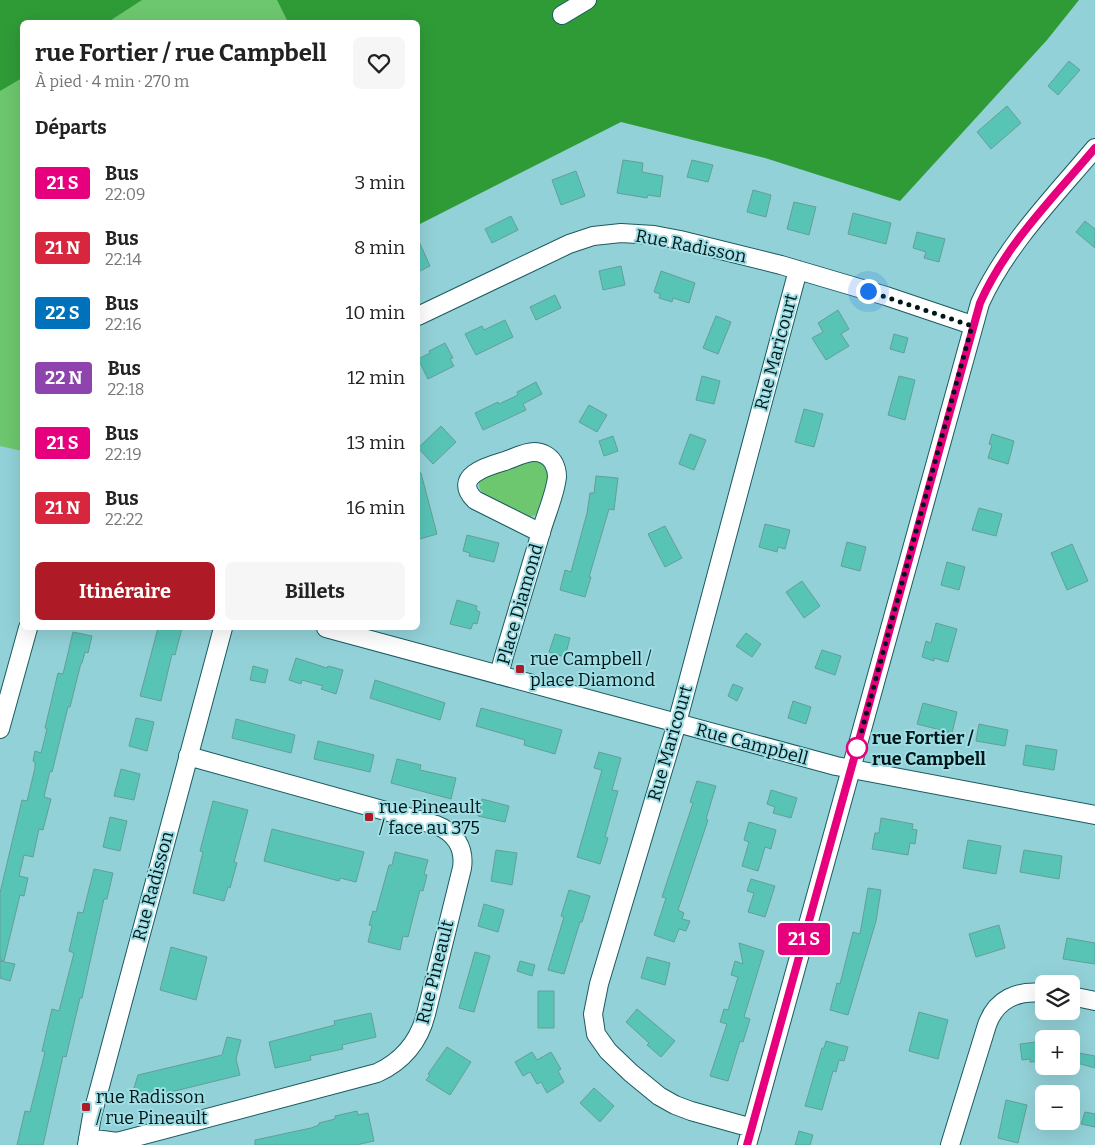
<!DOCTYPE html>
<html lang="fr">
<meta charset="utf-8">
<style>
:root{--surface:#fff;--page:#f6f6f6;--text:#222;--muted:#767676;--accent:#ae1b26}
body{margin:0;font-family:Bitter,serif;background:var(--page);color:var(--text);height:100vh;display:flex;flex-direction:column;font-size:19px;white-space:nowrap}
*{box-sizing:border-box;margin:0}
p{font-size:16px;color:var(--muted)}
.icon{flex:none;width:28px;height:28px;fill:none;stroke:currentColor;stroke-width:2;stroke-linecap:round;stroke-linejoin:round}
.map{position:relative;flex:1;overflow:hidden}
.sheet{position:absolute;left:20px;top:20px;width:400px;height:610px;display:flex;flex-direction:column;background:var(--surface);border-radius:8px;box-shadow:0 5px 20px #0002}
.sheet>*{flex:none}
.badge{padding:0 10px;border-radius:4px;font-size:18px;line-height:32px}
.fabs{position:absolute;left:1035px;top:975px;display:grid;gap:10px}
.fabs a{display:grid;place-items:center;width:45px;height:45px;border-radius:8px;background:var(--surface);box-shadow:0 5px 20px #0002;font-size:25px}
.you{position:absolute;width:25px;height:25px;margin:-12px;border:4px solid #fff;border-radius:50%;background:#1a73e8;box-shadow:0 0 0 8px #1a73e833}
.map>.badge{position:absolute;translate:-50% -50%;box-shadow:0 0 0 2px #fff}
h2{padding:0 15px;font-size:19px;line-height:45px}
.round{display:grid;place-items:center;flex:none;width:52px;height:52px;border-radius:8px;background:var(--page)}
.summary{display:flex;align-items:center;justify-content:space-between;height:85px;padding:0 15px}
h1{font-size:24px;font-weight:700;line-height:38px}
.primary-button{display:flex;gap:10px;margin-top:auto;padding:10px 15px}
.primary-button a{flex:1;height:58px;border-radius:8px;background:var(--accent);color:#fff;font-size:20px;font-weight:700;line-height:58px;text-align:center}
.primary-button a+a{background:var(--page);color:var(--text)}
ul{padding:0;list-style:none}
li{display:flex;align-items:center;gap:15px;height:65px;padding:0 15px}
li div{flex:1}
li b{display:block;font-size:19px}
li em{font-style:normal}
li .badge{min-width:55px;font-weight:700;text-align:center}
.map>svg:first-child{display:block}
</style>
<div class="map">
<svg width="1095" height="1145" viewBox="0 0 1095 1145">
<rect width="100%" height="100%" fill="#93d1d8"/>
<!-- green -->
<path fill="#6dc76e" d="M0 0H293L287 22H22V451L0 446Z
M532 460 542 461 550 474 541 506 536 515 530 517 485 495C478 489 477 483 482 476Z"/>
<!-- forest -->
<path fill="#2f9b37" d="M0 0H142L108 22H22V78L0 91Z
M277 0H1079L1047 40 900 201 765 158 621 122 418 225V22H288Z"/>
<!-- building -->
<path fill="#57c4b6" stroke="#649f97" d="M1069 61 1080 70 1058 95 1048 86Z
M1007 106 1021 123 991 149 977 132Z
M623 160 643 163 642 172 663 176 660 197 648 195 647 198 617 193Z
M692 160 713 165 708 182 687 177Z
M576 171 585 196 561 205 552 180Z
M753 190 771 195 766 217 747 212Z
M794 202 816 207 809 235 787 229Z
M853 213 891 223 886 244 848 234Z
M511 216 518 230 492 243 485 229Z
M1085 221 1095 229V248L1076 232Z
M917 232 945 239 939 262 924 258 926 252 913 248Z
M418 239 430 266 418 272Z
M621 266 625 285 603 290 599 271Z
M661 271 695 283 689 303 673 298 672 302 659 298 660 294 654 292Z
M555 295 561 308 536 320 530 307Z
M838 310 849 329 841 334 849 346 826 360 812 338 823 332 818 323Z
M716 316 731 322 718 354 703 348Z
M505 320 513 337 476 355 465 334 482 326 484 330Z
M894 334 908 338 904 353 890 349Z
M445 343 453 358 450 359 454 366 428 379 418 359 430 353 429 351Z
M702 376 720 381 714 404 696 400Z
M899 376 915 380 905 420 888 415Z
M536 382 542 394 523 404 526 410 483 430 475 413 498 402 499 404 518 395 517 392Z
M589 405 607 415 597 432 579 422Z
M804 409 823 414 814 447 795 442Z
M441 426 456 442 433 464 418 448Z
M690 434 706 440 694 470 679 464Z
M992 434 1014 441 1008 464 988 458 992 445 989 444Z
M613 436 618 451 604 456 599 441Z
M418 473H421L437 534 420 539 418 530Z
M596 476 618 478 614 510 609 509 589 577H591L585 597 560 590 565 570 571 572 587 513 590 493H594Z
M979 508 1002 514 996 536 972 530Z
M765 524 790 530 785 549 778 547 777 552 759 547Z
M665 526 682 558 665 567 648 534Z
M467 535 499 543 494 562 469 556 470 553 463 551Z
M847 542 866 547 860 571 841 566Z
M1072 544 1088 581 1067 590 1051 553Z
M947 562 965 567 959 590 941 585Z
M802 581 820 606 804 618 786 592Z
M457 600 477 606 476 610 480 612 477 624 473 623 471 629 450 624Z
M936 623 957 629 948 662 934 658V661L922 657 926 641 931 643Z
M158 628H182L175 655 172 654 161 701 140 696Z
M73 632 92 636 88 653 85 652 82 663H81L70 707H68L52 772 50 771 44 797 51 799 43 830 39 829 33 857 24 855 19 876 28 878 24 896 20 895 4 961 0 960V893L22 800 27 801 35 768V762L33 761 35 751 41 753 47 729 45 728 58 673 63 674Z
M746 633 761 644 752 657 736 646Z
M555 634 570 638 565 657 549 652Z
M822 650 841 656 835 675 815 668Z
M296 658 327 668 328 666 343 670 336 694 321 689 323 686 302 680 301 684 289 680Z
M253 666 268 670 265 683 250 680Z
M375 680 445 703 440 720 370 698Z
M733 684 743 688 737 701 728 696Z
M793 701 811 707 806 724 788 718Z
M923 703 957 712 952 733 917 724Z
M481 708 562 730 555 754 524 745 525 740 476 726Z
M136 718 154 722 147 751 129 746Z
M236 719 295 735 291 753 232 738Z
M979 724 1008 730 1005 746 976 741Z
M318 741 374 755 370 772 314 759Z
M1026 745 1057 750 1054 770 1023 765Z
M599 752 621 758 612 790 618 791 605 837 608 838 600 864 577 857 602 770 594 768Z
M397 759 421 765 420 770 456 778 451 799 391 783Z
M121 769 140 774 134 800 114 796Z
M697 781 716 786 706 819 708 820 678 910 684 913 682 919 690 921 686 931 679 929 674 942 654 935 666 898 662 897 693 803 690 802Z
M771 790 797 798 791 818 773 813 775 807 767 804Z
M482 799 509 806 505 822 478 816Z
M213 801 248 810 234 862 237 863 230 888 228 887 224 901 193 893 203 852 200 851Z
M110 817 127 821 120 851 103 847Z
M881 818 913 824 912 829 917 830 915 844 910 843 908 855 872 849 875 833H879Z
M749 822 776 830 771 849 765 847 758 871 742 866 749 842 744 840Z
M272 829 364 852 356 882 340 878 339 881 264 861Z
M968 840 1001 846 996 874 963 868Z
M496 850 517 853 512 885 491 881Z
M1024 850 1062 856 1059 879 1020 872Z
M395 852 428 860 424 874 427 875 423 891 420 890 408 937 403 936 400 950 368 942 372 926 369 925 373 911 376 912 389 865H392Z
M94 869 113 873 107 899H104L82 998H80L66 1057 63 1056 43 1145H17L25 1111 30 1112 45 1052 42 1051 52 1009 59 1011 74 953 69 951 78 912 83 913Z
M751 879 775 886 765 917 748 912 754 893 747 891Z
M868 888 881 890 876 921 848 1015 830 1010 837 983 840 984 853 932 860 934Z
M569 890 590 896 582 922H580L564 974 548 970 564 917 561 916Z
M484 904 504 910 498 932 478 926Z
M999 925 1005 948 976 957 969 934Z
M1067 938 1095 943V964L1063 959Z
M739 943 764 951 744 1017 750 1019 743 1042 740 1041 728 1081 710 1076 727 1024 720 1022 724 1009 728 1010 738 977 731 975 735 961 743 964Z
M171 947 207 957 196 1000 160 990Z
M475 952 490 956 474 1012 459 1008Z
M647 957 670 963 665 985 641 978Z
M0 961 15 964 10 981 0 978Z
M520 961 535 965 532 976 517 971Z
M538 991H554V1028H538Z
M637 1009 675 1041 661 1057 647 1045 649 1043 626 1022Z
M919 1012 948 1020 938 1059 909 1051Z
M371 1013 376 1037 342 1045 343 1049 310 1056 311 1060 275 1068 269 1042 335 1025 334 1021Z
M227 1037 241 1040 236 1059 240 1075 134 1101 132 1094 138 1075 222 1055Z
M826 1041 848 1047 844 1061 839 1060 836 1072 833 1071 822 1110 805 1106 822 1048H824Z
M1044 1041V1061L1030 1062V1059L1022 1060 1020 1044Z
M447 1047 471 1062 450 1095 426 1080 430 1075 428 1074Z
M532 1052 537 1060 551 1052 561 1069 558 1071 564 1082 547 1093 541 1082 537 1084 530 1072 523 1076 515 1062Z
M1079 1053 1095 1056V1068L1077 1063Z
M594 1088 614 1106 600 1122 580 1103Z
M1006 1100 1027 1105 1018 1143 998 1138Z
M357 1111 358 1115 368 1113 374 1141 360 1144V1145H255V1140L311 1128 319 1125V1123L335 1119V1116Z
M1085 1112 1095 1114V1127L1081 1124Z
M799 1131 813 1135 810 1145H795Z"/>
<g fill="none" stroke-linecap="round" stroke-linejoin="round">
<!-- minor casing -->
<g stroke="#1a5b61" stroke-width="20">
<path id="minor" d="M562 15 587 0
M418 316 569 244 593 236 621 233 654 235 680 240 781 265 886 296 972 325
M326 628 836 766 1095 815
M499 675 504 656C516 615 529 573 541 532 546 514 555 495 557 477 557 472 556 467 553 462 549 456 542 452 534 452 525 452 514 458 505 461 488 466 451 476 475 500L541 533
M0 729 28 628
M1071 996 1095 1001
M752 1128 691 1111 675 1105 659 1096 631 1073 608 1051 596 1034 593 1014 599 984 677 723 798 270
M88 1138 117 1142 377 1073C403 1061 419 1042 426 1014L462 868C465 848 455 832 436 825L188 756
M87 1145 92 1116 223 628
M747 1145 980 303C1007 244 1054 197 1095 148
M950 1145 987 1025C996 999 1017 990 1044 993"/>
</g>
<!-- minor -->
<use href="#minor" stroke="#fff" stroke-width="18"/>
</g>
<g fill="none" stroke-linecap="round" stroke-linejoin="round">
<!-- line casing -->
<g stroke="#fff" stroke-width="11">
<path id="line" d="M747 1145 980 303C1006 244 1054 197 1095 148"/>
</g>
<!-- line -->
<use href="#line" stroke="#e6007e" stroke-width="8"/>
<!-- walk -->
<path stroke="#001719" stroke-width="5" stroke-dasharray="0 9" d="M857 748 972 326 868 291"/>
</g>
<!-- markers -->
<g fill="#ae1b26" stroke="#a0dee5" stroke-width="2">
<rect x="515" y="664" width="10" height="10" rx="2.5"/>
<rect x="364" y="812" width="10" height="10" rx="2.5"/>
<rect x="81" y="1102" width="10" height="10" rx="2.5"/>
</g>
<circle fill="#fff" stroke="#e6007e" stroke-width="2.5" cx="857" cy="748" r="10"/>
<g text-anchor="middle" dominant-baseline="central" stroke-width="4" stroke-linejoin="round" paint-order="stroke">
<!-- street labels -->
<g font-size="18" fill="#001719" stroke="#a0dee5">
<text transform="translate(691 246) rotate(11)">Rue Radisson</text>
<text transform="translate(776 352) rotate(-75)">Rue Maricourt</text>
<text transform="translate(520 604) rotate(-74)">Place Diamond</text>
<text transform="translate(670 743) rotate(-74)">Rue Maricourt</text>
<text transform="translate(752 744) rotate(15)">Rue Campbell</text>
<text transform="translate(153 886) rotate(-75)">Rue Radisson</text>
<text transform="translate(435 972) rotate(-76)">Rue Pineault</text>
</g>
<!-- poi labels -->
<g font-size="18" fill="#001719" stroke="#a0dee5" text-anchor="start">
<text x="530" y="659">rue Campbell /<tspan x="530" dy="21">place Diamond</tspan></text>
<text x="379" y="807">rue Pineault<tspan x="379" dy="21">/ face au 375</tspan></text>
<text x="96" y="1097">rue Radisson<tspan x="96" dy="21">/ rue Pineault</tspan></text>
</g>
<!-- stop labels -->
<g font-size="18" font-weight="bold" fill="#001719" stroke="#a0dee5" text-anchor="start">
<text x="872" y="738">rue Fortier /<tspan x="872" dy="21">rue Campbell</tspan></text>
</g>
</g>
</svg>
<div class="fabs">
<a><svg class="icon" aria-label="layers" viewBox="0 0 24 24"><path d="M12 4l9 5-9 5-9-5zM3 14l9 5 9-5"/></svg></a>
<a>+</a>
<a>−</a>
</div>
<div class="you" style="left:868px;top:291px"></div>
<b class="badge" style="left:804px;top:939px;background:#e6007e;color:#fff">21 S</b>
<section class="sheet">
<div class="summary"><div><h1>rue Fortier / rue Campbell</h1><p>À pied · 4 min · 270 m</p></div><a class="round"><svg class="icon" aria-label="heart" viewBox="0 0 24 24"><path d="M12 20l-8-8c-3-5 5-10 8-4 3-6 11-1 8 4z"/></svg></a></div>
<h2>Départs</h2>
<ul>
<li><span class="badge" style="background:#e6007e;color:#fff">21 S</span><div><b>Bus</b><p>22:09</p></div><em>3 min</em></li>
<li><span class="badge" style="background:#d7263d;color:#fff">21 N</span><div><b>Bus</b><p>22:14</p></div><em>8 min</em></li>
<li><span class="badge" style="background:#0072bc;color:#fff">22 S</span><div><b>Bus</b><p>22:16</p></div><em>10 min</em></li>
<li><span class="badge" style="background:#8e44ad;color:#fff">22 N</span><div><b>Bus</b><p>22:18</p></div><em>12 min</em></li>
<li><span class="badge" style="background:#e6007e;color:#fff">21 S</span><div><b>Bus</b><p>22:19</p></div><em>13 min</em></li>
<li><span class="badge" style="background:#d7263d;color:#fff">21 N</span><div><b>Bus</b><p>22:22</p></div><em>16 min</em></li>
</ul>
<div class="primary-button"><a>Itinéraire</a><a>Billets</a></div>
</section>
</div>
